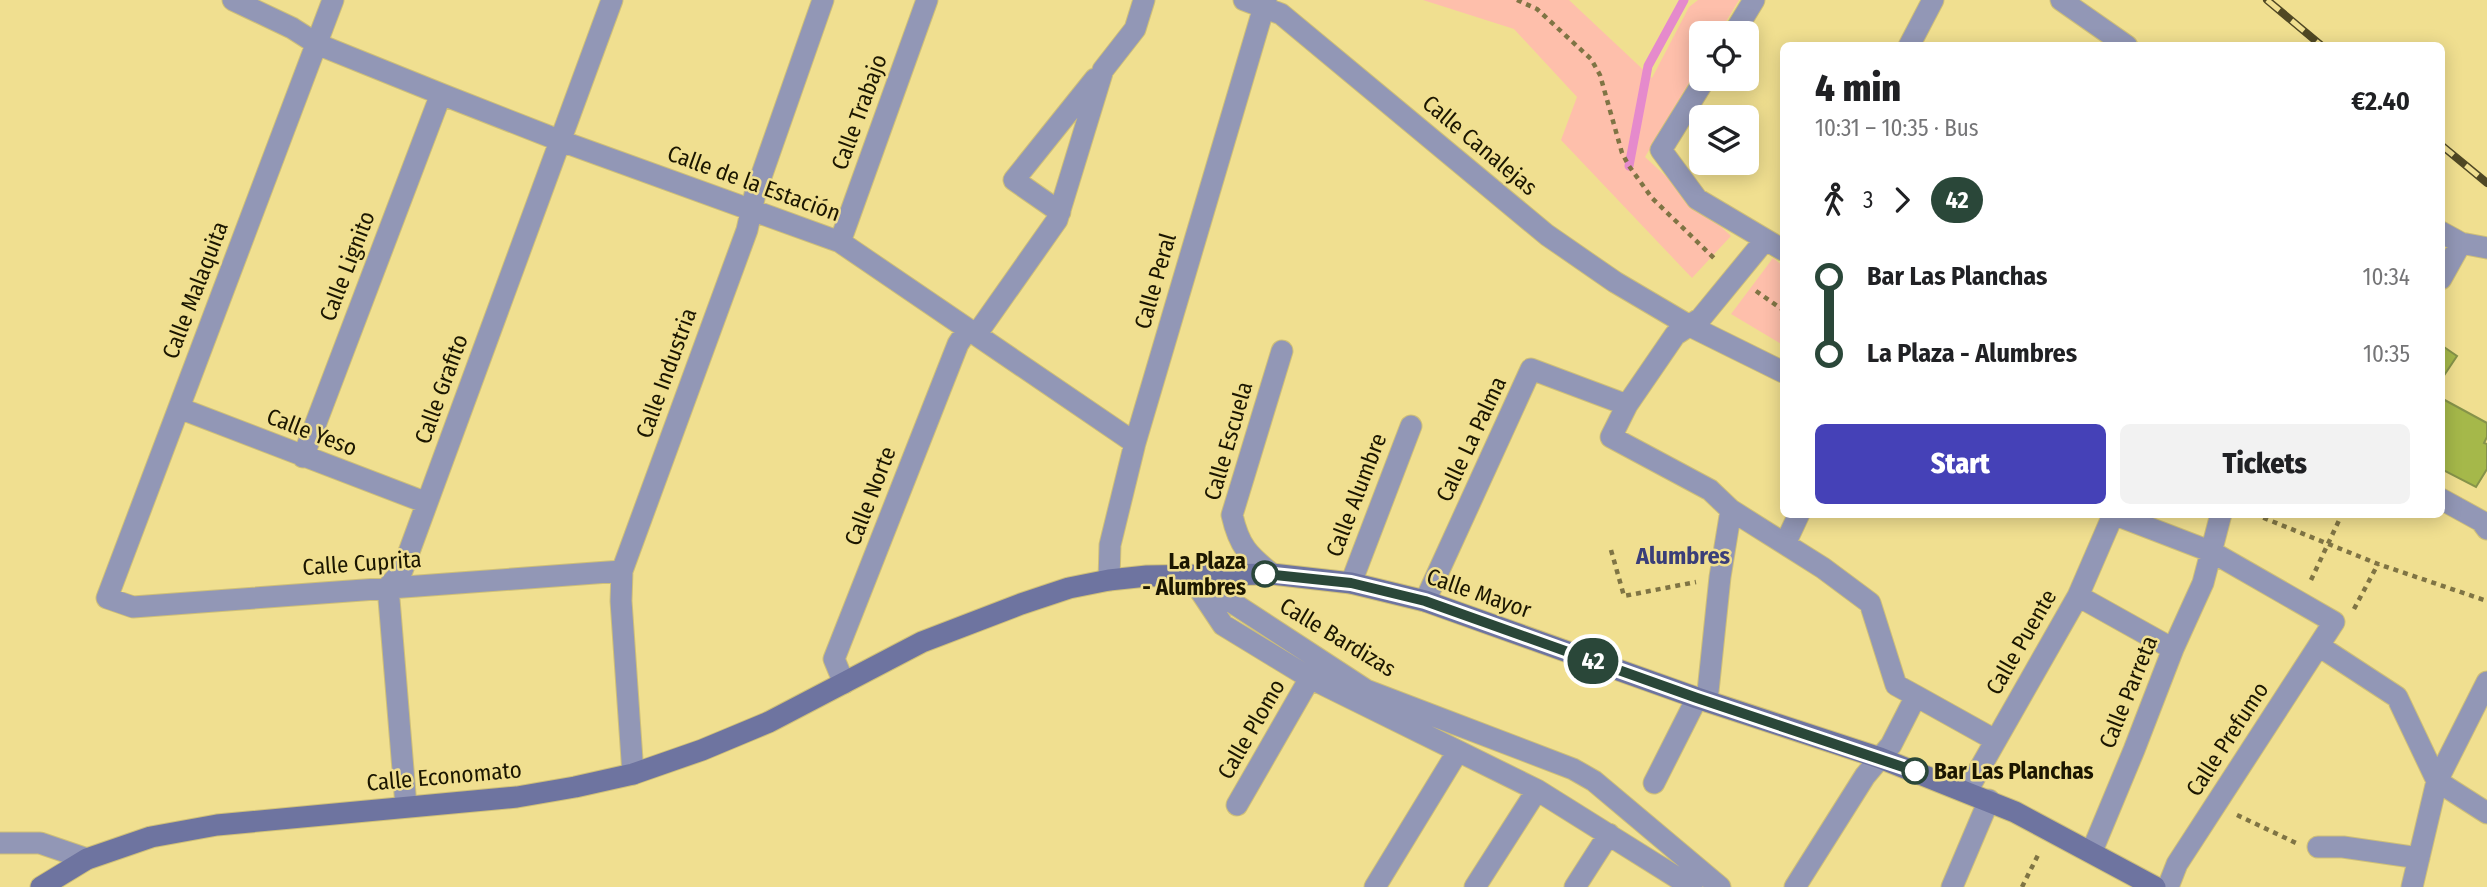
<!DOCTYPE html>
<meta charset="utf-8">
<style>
:root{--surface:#fff;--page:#f2f2f2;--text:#202124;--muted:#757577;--accent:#4541b7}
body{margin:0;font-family:"Fira Sans Condensed",sans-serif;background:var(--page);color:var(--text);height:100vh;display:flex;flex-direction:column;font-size:26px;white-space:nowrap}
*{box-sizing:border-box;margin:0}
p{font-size:23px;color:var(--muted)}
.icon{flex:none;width:38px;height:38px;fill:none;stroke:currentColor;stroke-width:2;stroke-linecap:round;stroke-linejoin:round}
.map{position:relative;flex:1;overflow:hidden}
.panel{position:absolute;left:1780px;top:42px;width:665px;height:476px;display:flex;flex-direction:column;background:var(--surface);border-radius:10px;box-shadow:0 4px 18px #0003}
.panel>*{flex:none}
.badge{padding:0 14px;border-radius:23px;font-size:24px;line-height:46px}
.fabs{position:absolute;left:1689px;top:21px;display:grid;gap:14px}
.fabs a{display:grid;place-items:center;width:70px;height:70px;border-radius:10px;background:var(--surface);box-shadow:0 4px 18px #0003;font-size:35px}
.map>.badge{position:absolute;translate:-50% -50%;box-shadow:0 0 0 4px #fff}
.legs{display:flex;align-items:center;gap:10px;height:77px;padding:0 35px;font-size:23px}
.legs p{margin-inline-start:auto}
.head{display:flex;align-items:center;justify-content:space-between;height:119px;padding:0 35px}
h1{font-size:38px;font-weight:800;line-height:52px}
.action{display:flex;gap:14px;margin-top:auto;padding:14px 35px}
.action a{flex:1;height:80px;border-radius:10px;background:var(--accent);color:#fff;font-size:28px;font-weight:800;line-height:80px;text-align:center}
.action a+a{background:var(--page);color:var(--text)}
ul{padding:0 35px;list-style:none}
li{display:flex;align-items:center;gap:24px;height:77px;font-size:26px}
li i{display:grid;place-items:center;width:10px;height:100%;margin:0 9px;background:currentColor}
li i::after{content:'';width:18px;height:18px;margin:-9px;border:5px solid;border-radius:50%;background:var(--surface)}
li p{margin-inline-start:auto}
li:first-child i{background:linear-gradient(#0000 50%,currentColor 0)}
li:last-child i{background:linear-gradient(currentColor 50%,#0000 0)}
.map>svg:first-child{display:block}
</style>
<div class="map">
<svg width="2487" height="887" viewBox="0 0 2487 887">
<rect width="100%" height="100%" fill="#f0df90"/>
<!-- green -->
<path fill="#febfab" d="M1423 0H1569L1652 78 1689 7 1698 0H1739L1719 33H1701V63L1645 157 1731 236 1692 278 1561 140 1577 97 1514 29Z
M1773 258 1783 266V345L1731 314Z"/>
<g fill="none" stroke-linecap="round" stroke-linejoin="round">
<!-- stream -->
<path stroke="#e58acc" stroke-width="9" d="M1629 166 1648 66 1684 0"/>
</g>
<!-- building -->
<path fill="#a5b84a" stroke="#869349" stroke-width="2" d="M2441 345 2457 356 2441 380Z
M2441 398 2487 423V437L2484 443 2487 444V469L2476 487 2441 469Z"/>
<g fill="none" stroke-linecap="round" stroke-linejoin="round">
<!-- street casing -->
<g stroke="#cebf79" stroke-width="23">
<path id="street" d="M233 0 292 28 317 44 441 94 561 141 840 242 1135 443
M333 0 107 598 133 607 622 571
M1244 0 1281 14 1547 235 1615 282 1688 325 1783 372
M2061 0 2127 46
M1734 33 1754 0
M1909 46 1933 0
M1705 79 1661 150 1697 199 1783 250
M1060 212 1014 180 1095 79
M2441 232 2461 243 2487 248
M840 242 927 0
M2441 279 2461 243
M976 335 1057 220 1103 70 1135 29 1144 0
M1627 405 1611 437 1710 490 1731 510 1823 568 1870 603 1896 685 1916 696
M179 408 427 503
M303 457 441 94
M2441 499 2481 521 2487 529
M2113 514 2212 552 2334 622 2177 864 2168 887
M1785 544 1799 514
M1272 574C1248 555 1239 546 1232 515L1282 351
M1190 575 1366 690 1573 769 1594 781 1720 887
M1109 580 1110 545 1135 443 1266 0
M1195 583 1223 625 1310 678 1537 790 1692 887
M1351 583 1411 426
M2078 596 2173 649
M1425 601 1531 369 1627 405 1675 335 1701 318 1765 240
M2319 646 2397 697 2437 781 2487 813
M844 683 834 659 958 344 968 329
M1707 701 1720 577 1731 510
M633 774 621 601 622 571 747 230 755 194 823 0
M1654 783 1697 698
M1967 791 2078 596 2113 515
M1237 805 1310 678
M406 806 388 587 402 571 612 0
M0 843H40L87 859
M2318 847H2343L2419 858
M2092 851 2134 750 2173 649 2203 583 2221 514
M1375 887 1458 751
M1475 887 1537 790
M1575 887 1609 834
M1795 887 1865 776 1891 745 1916 696 1995 740
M1952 887 1989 800
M2412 887 2437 781 2487 682"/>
</g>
<!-- secondary casing -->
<g stroke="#cebf79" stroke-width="23">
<path id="secondary" d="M41 887 87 859 151 837 217 825 517 797 575 787 633 774 702 750 769 722 922 642 1021 604 1069 588 1109 580 1147 576 1272 574 1351 583 1425 601 1697 698 1880 758 2015 812 2155 887"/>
</g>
<!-- path -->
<path stroke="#7f7444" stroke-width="4.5" stroke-dasharray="5 5" stroke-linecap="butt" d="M1517 0 1537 9 1591 59 1600 75 1622 153 1629 166 1652 198 1716 260
M1756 291 1783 310
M2254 514 2378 564 2487 601
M1611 550 1624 596 1696 582
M2311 580 2342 514
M2354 609 2378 564
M2237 815 2296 843
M2022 887 2039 853"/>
<!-- street -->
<use href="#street" stroke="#9297b6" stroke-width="21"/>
<!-- secondary -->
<use href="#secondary" stroke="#6e74a0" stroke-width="21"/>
<!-- rail casing -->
<g stroke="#504824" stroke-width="8">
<path id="rail" d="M2267 0 2322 46
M2441 145 2487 183"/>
</g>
<!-- rail -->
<use href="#rail" stroke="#f0df90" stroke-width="5" stroke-dasharray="16" stroke-linecap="butt"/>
</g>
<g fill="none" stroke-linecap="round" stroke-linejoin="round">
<!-- line-1 casing -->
<g stroke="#fff" stroke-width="16">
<path id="line-1" d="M1265 574 1351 583 1425 601 1697 698 1915 771"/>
</g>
<!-- line-1 -->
<use href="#line-1" stroke="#2a4739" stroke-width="10"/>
</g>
<!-- markers -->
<g fill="#fff" stroke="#2a4739" stroke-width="3.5">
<circle cx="1265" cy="574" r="12"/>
<circle cx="1915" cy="771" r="12"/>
</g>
<g text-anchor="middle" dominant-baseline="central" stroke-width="5" stroke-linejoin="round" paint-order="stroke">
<!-- street labels -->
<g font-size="23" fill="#1b1600" stroke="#f0df90">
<text transform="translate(859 112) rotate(-70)">Calle Trabajo</text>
<text transform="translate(1480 145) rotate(40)">Calle Canalejas</text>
<text transform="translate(754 183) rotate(20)">Calle de la Estación</text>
<text transform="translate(347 266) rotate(-69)">Calle Lignito</text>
<text transform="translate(1155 281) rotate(-74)">Calle Peral</text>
<text transform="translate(195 290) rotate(-69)">Calle Malaquita</text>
<text transform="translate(666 373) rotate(-70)">Calle Industria</text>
<text transform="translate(441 389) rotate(-70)">Calle Grafito</text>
<text transform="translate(312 432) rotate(21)">Calle Yeso</text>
<text transform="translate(1471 439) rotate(-65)">Calle La Palma</text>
<text transform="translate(1228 441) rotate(-74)">Calle Escuela</text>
<text transform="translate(1356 495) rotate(-69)">Calle Alumbre</text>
<text transform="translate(870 496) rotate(-69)">Calle Norte</text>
<text transform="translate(362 563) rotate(-4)">Calle Cuprita</text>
<text transform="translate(1479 593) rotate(19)">Calle Mayor</text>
<text transform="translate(1338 637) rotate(31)">Calle Bardizas</text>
<text transform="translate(2021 642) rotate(-60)">Calle Puente</text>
<text transform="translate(2128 692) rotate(-68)">Calle Parreta</text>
<text transform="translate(1251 729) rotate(-60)">Calle Plomo</text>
<text transform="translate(2227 739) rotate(-57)">Calle Prefumo</text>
<text transform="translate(444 776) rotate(-5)">Calle Economato</text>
</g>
<!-- stop labels -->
<g font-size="23" font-weight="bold" fill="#1b1600" stroke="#f0df90" text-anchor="end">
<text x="1246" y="561">La Plaza<tspan x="1246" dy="26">- Alumbres</tspan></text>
<text x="1934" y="771" text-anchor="start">Bar Las Planchas</text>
</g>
<!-- neighbourhood labels -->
<g font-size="24" font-weight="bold" fill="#3a3e79" stroke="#f0df90">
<text x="1683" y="556">Alumbres</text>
</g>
</g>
</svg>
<div class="fabs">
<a><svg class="icon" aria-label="locate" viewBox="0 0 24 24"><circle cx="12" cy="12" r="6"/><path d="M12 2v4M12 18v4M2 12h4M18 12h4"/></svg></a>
<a><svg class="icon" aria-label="layers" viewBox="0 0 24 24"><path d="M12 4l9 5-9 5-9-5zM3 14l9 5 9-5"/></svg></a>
</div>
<b class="badge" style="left:1593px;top:661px;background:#2a4739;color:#fff">42</b>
<section class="panel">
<div class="head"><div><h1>4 min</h1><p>10:31 – 10:35 · Bus</p></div><b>€2.40</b></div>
<div class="legs"><svg class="icon" aria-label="walk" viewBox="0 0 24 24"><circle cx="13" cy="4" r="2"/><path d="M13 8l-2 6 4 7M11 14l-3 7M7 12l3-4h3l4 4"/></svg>3<svg class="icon" aria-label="forward" viewBox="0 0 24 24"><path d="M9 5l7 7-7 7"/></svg><b class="badge" style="background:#2a4739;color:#fff">42</b></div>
<ul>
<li><i style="color:#2a4739"></i><b>Bar Las Planchas</b><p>10:34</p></li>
<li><i style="color:#2a4739"></i><b>La Plaza - Alumbres</b><p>10:35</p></li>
</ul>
<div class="action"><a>Start</a><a>Tickets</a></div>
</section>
</div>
